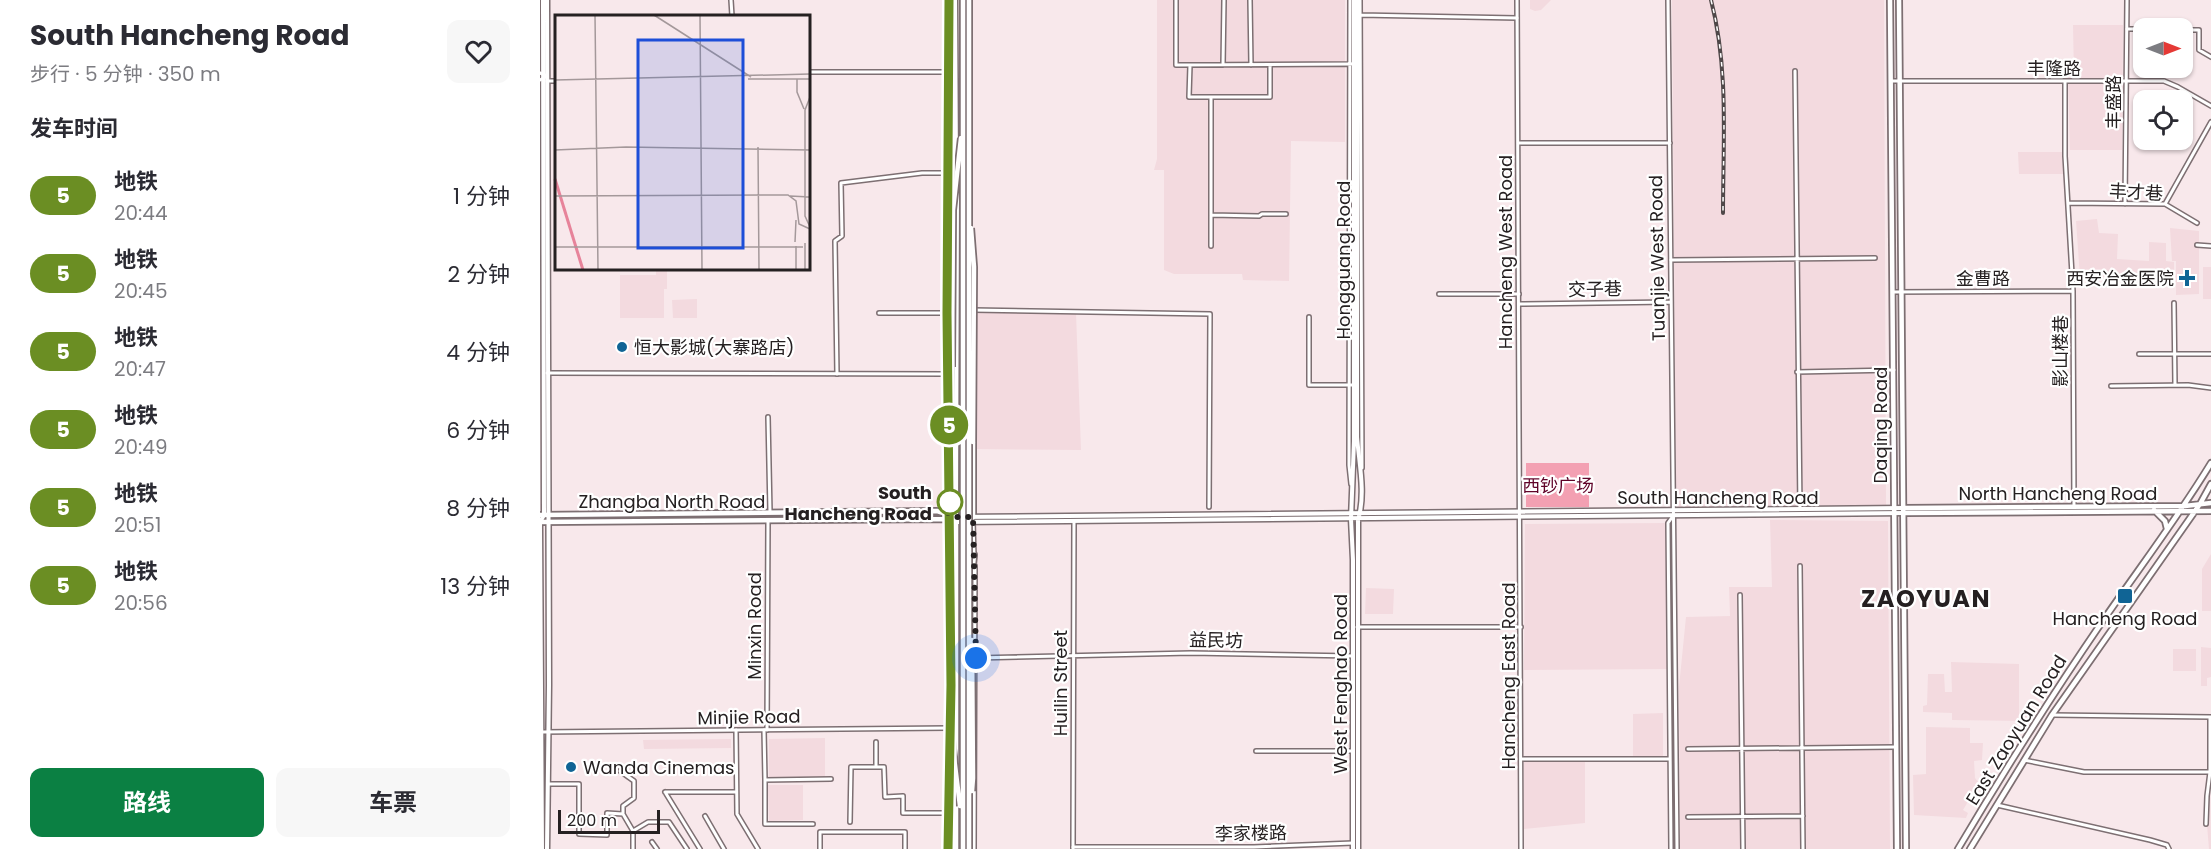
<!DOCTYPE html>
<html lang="zh">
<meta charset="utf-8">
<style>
:root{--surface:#fff;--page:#f7f7f7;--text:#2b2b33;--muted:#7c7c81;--accent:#0b8043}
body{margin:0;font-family:Poppins,"Noto Sans SC",sans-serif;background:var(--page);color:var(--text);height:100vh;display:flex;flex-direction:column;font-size:22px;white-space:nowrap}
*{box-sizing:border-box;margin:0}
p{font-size:20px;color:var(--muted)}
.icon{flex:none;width:33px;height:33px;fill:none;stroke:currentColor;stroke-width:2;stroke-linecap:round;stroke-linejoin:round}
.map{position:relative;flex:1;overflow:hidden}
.panel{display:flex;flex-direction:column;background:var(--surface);width:540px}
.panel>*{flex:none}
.badge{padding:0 12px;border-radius:20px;font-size:21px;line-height:39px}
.needle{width:39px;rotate:90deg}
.fabs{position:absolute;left:1593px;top:18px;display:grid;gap:12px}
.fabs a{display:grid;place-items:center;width:60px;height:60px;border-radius:12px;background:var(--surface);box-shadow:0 2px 4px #0004;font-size:30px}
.scale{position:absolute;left:18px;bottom:15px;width:102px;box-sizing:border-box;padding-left:6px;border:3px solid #252021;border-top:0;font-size:16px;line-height:21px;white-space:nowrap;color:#252021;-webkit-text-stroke:4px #fff;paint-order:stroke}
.you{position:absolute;width:30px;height:30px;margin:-15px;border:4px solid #fff;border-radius:50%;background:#1a73e8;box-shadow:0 0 0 9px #1a73e833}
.map>.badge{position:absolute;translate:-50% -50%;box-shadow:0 0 0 3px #fff}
h2{padding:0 30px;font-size:22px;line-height:54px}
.round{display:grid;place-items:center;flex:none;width:63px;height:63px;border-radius:12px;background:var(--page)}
.overview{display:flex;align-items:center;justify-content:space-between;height:102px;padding:0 30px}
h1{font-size:28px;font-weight:700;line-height:45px}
.primary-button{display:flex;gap:12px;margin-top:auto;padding:12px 30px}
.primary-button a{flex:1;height:69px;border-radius:12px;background:var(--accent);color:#fff;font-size:24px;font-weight:700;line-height:69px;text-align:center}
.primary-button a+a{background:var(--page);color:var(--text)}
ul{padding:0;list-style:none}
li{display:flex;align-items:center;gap:18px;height:78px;padding:0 30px}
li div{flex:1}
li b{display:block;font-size:22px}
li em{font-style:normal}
li .badge{min-width:66px;font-weight:700;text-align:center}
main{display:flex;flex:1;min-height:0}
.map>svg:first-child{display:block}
</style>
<main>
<section class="panel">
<div class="overview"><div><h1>South Hancheng Road</h1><p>步行 · 5 分钟 · 350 m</p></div><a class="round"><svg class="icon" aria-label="heart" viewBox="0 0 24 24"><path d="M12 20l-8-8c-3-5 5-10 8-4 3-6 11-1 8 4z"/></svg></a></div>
<h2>发车时间</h2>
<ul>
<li><span class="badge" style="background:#6b8e23;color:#fff">5</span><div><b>地铁</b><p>20:44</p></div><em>1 分钟</em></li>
<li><span class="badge" style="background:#6b8e23;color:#fff">5</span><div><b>地铁</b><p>20:45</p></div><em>2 分钟</em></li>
<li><span class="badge" style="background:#6b8e23;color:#fff">5</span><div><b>地铁</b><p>20:47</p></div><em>4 分钟</em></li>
<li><span class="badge" style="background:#6b8e23;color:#fff">5</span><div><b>地铁</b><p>20:49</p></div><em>6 分钟</em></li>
<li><span class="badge" style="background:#6b8e23;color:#fff">5</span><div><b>地铁</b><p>20:51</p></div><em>8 分钟</em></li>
<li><span class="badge" style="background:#6b8e23;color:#fff">5</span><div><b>地铁</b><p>20:56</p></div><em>13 分钟</em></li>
</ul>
<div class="primary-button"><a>路线</a><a>车票</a></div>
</section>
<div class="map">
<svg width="1671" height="849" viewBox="0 0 1671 849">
<rect width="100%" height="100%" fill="#f8e8eb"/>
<!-- built -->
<path fill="#f3dadf" d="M617 0H805V142L751 141 749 281 703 280 702 274H634L624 270V170H614L617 159Z
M990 0H1011L1001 10 995 11 990 9Z
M1132 0H1344L1346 505 1136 507Z
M1533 25H1583L1582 150H1530L1528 76H1534Z
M1478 152H1522L1523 174H1479Z
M1557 219 1559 233 1578 234 1577 259 1609 261V242L1626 243V261L1634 262V284L1570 286 1569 277H1540L1536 221Z
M1630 228 1659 231V294L1636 295V261H1632Z
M1663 267H1671V299H1663Z
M116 269H127V289H124V318H80V275H116Z
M157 299V318H133L132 300Z
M437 313H536L541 450 436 449Z
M1230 520 1348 521 1350 849H1140L1139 687 1146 617 1190 616 1189 587H1232Z
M1126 523 1127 669 984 670 985 524Z
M1671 554V611H1662V569Z
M826 588 854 589 853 614H825Z
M1661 647 1671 648V677L1667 678V686H1661Z
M1633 649H1656V671H1633Z
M1411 662 1479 664V713L1487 716 1484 721 1412 720V713L1383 712V706L1387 705 1388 674H1404L1405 692H1412Z
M1123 713V756H1093V714Z
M1386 727 1430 728V743H1443L1442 760 1434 761 1435 778 1439 783 1423 810 1428 813 1426 818 1374 815 1373 775 1386 774Z
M285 738V777H229V739Z
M191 739V748L104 749 103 740Z
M984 760H1045V823L984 829Z
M1670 775 1671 849H1669L1667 825Z
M228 785H263V820L229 821Z"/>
<!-- green -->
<path fill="#f3a0b2" d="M986 463H1049V507H986Z"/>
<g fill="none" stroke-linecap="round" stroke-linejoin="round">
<!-- minor casing -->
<g stroke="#7d6f72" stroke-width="6">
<path id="minor" d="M636 0V65L812 64
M710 0 711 65
M810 0 809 465 811 484
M820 0 822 468
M820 15 977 18
M1587 29H1604
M1642 30H1659V50L1671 57
M650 65 649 97H730V65
M683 65 684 0
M1255 71 1260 509
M671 215 719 216 722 214H746
M1657 245 1671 246
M671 246V97
M1131 260 1335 258
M899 294H979
M1634 303 1635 385
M433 310 670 314 669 507
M339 313H407
M769 317V385H812
M1599 354H1671
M1257 372 1354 370
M297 374 295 241 302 236 301 183 382 173H408
M1571 386 1648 385 1671 388
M228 417 230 512
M433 521 434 556
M1260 566 1263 849
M1200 595 1203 849
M817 627H981
M1512 715 1671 717
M196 730 197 814 218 849
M224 730 225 780 291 779
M227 730 228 521
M336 742V767
M1148 749 1356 747
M716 751H813
M1484 760 1544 772H1671
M80 771 94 781V798L83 806V814
M225 780V824H273
M8 784H39V834L67 835V813L83 814 93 831V849
M125 792H196
M125 792 160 849
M1457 805 1610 840 1627 845 1629 849
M165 816 184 849
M1148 817 1263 816
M310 822 311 767H344L345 797 363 796V813H408
M1666 824 1667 796 1670 772V717
M93 831 108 822H129L147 849
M112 842 117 849
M533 847H714L813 843
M280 849V832H365V849
M434 849 435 566"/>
</g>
<!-- tertiary casing -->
<g stroke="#7d6f72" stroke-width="6">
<path id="tertiary" d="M191 0 192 16
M977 0 981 849
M1128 0 1137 849
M268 72H409
M0 73 7 76 0 80
M7 81H16
M1351 81H1624L1638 87 1671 106
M1525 81V156L1533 291 1534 507
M978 143H1130
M1528 203 1625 204 1657 223
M1585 204 1587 0
M1625 204 1671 122
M1353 292 1533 291
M979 304 1131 302
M7 373 407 374
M436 658 651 653 813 656
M3 732 409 728
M982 759H1130
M533 849 534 522
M1131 849 1128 523 1133 516"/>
</g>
<!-- secondary casing -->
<g stroke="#7d6f72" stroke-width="7">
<path id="secondary" d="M7 0 9 685 7 849
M415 0 416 163
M817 0V437C819 463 826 494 818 520V849
M417 194 416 517 1364 508
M408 425V0
M408 513 409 442
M416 522 1365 513
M2 849 0 529V522L4 515 3 0
M813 849V560L811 519 814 441V0"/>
</g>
<!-- primary casing -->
<g stroke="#7d6f72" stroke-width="8">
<path id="primary" d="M1350 0 1357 849
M1359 0 1366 849
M1365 508 1645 506 1671 503
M1614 510 1625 521 1627 529
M1365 513 1671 511
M0 515 397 511 416 517V763
M408 519V552
M0 522 408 519 416 522
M408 564 409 849
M416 849V790
M1418 849C1463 773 1510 698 1560 625 1597 571 1637 519 1671 463
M1430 849 1512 715 1660 504 1671 484"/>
</g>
<!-- trunk casing -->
<g stroke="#7d6f72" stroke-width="8">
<path id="trunk" d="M409 443 412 367
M433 517V442
M408 551 412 593
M432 574 434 555"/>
</g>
<!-- minor -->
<use href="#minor" stroke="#fff" stroke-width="3"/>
<!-- tertiary -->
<use href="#tertiary" stroke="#fff" stroke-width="3"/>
<!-- secondary -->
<use href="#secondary" stroke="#fff" stroke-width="4"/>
<!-- primary -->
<use href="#primary" stroke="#fff" stroke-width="4.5"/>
<!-- trunk -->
<use href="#trunk" stroke="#fff" stroke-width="4.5"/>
<!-- rail casing -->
<g stroke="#4f4849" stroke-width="4">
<path id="rail" d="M1171 0C1189 69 1183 142 1183 213"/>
</g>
<!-- rail -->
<use href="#rail" stroke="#fff" stroke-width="1.5" stroke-dasharray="4.5" stroke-linecap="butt"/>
<!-- trunk-bridge casing -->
<g stroke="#7d6f72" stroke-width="8" stroke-linecap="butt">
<path id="trunk-bridge" d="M429 0V849
M431 228 434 267 433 442
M412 367 413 210 421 138
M412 593 413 749 420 806
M432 791 433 778 432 640
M423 849V0"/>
</g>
<!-- trunk-bridge -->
<use href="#trunk-bridge" stroke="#fff" stroke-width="4.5"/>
</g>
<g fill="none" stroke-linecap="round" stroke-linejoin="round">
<!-- line casing -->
<g stroke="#fff" stroke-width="14">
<path id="line" d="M408 849 411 685 407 313 409 0"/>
</g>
<!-- line -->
<use href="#line" stroke="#6b8e23" stroke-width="9"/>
<!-- walk -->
<path stroke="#252021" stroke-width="6" stroke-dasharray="0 10.8" d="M410 502 408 513 416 517H433L436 658"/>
</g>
<!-- markers -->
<g fill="#106495" stroke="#fff" stroke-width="2">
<path d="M1644 269h6v6h6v6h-6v6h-6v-6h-6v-6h6z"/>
<circle cx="82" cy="347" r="6"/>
<rect x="1577" y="588" width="16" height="16" rx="3"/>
<circle cx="31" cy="767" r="6"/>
</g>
<circle fill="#fff" stroke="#6b8e23" stroke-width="3" cx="410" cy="502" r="12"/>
<g text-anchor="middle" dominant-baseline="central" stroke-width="4.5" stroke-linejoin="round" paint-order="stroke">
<!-- street labels -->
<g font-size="18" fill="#252021" stroke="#fff">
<text x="1514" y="68">丰隆路</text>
<text transform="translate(1573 102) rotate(-90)">丰盛路</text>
<text transform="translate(1596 192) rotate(3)">丰才巷</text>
<text transform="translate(965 252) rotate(-90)">Hancheng West Road</text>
<text transform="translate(1117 258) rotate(-91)">Tuanjie West Road</text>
<text transform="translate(803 260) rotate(-90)">Hongguang Road</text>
<text x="1443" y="278">金曹路</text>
<text transform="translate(1055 289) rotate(-1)">交子巷</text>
<text transform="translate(1520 351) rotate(-90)">影山楼巷</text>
<text transform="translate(1340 425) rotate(-90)">Daqing Road</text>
<text x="1518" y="493">North Hancheng Road</text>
<text x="1178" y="497">South Hancheng Road</text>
<text x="132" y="501">Zhangba North Road</text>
<text transform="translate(214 626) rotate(-90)">Minxin Road</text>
<text transform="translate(676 640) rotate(1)">益民坊</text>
<text transform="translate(968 676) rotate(-90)">Hancheng East Road</text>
<text transform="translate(520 683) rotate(-90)">Huilin Street</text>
<text transform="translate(800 684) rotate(-90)">West Fenghao Road</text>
<text transform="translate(209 717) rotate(-1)">Minjie Road</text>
<text transform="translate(1476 730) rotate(-58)">East Zaoyuan Road</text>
<text transform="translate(711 833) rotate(-1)">李家楼路</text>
</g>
<!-- poi labels -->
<g font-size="18" fill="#252021" stroke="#fff" text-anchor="start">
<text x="1634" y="278" text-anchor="end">西安冶金医院</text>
<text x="94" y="347">恒大影城(大寨路店)</text>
<text x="1585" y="618" text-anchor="middle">Hancheng Road</text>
<text x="43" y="767">Wanda Cinemas</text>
</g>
<!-- park labels -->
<g font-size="18" fill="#600429" stroke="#fff">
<text x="1018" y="485">西钞广场</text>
</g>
<!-- stop labels -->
<g font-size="18" font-weight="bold" fill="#252021" stroke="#fff" text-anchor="end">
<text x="392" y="492">South<tspan x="392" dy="21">Hancheng Road</tspan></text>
</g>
<!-- district labels -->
<g font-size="24" font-weight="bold" letter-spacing="1.5" fill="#252021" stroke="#fff">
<text x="1386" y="598">ZAOYUAN</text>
</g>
</g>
<!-- overview -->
<g transform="translate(15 15)">
<rect width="255" height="255" fill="#f8e8eb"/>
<path fill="none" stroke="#e7839a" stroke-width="3" d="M0 164 28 255"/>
<path fill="none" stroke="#a4989a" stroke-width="1.5" d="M40 0 43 255M99 0 196 62M145 0 147 255M193 64H255M242 64V77L249 94M0 65 255 59M255 82 250 95V201L255 212M203 132 204 255M0 135 71 132 255 135M0 181 233 180 241 186 244 209 255 214M235 181 255 182M240 227 241 205M241 231V255M0 232H248M250 255V228"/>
<path fill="#1d4ed8" fill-opacity="0.15" stroke="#1d4ed8" stroke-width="3" d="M83 25H188V233H83Z"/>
<rect width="255" height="255" fill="none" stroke="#252021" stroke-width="3"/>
</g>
</svg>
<div class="fabs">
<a><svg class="needle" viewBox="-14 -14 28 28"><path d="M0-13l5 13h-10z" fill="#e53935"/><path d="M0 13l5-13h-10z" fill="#7c7c81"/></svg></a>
<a><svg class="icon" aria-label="locate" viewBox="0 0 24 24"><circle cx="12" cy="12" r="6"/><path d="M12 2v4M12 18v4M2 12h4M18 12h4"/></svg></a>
</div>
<div class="scale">200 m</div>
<div class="you" style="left:436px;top:658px"></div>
<b class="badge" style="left:409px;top:425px;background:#6b8e23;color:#fff">5</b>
</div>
</main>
